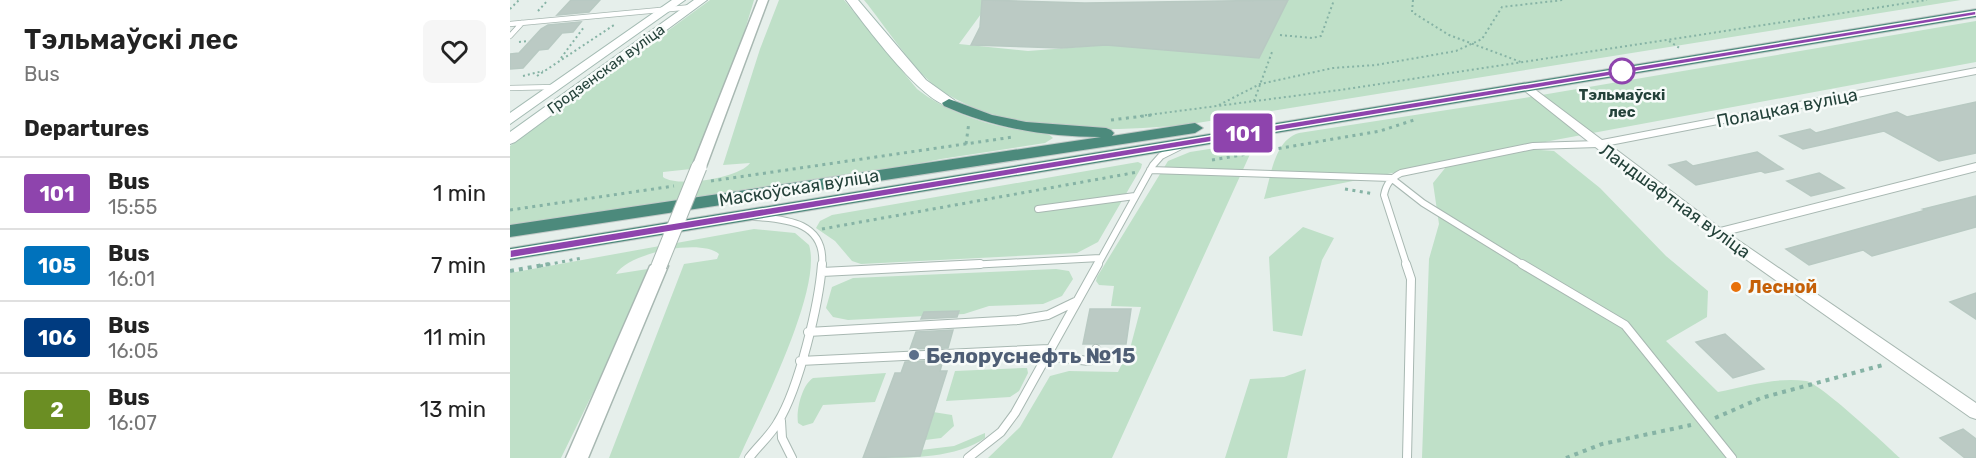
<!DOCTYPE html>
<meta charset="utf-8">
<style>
:root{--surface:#fff;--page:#f6f6f6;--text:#222;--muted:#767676;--line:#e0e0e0}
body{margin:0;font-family:Rubik,sans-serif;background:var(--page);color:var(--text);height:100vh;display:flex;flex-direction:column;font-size:22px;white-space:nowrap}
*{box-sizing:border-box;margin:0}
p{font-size:20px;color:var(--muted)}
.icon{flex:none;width:33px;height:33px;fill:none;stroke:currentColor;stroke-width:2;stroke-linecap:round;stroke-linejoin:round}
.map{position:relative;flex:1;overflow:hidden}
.sheet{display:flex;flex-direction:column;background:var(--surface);width:510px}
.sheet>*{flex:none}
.badge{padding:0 12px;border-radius:4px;font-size:21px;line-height:39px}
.map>.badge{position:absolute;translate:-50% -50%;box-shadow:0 0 0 3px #fff}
h2{padding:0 24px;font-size:22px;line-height:54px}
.round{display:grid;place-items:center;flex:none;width:63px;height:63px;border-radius:9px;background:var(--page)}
.summary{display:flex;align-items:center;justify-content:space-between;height:102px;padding:0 24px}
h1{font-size:28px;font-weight:600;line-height:45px}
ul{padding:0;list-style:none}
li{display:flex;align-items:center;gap:18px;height:72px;padding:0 24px;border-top:2px solid var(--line)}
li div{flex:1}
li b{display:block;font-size:22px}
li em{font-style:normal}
li .badge{min-width:66px;font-weight:700;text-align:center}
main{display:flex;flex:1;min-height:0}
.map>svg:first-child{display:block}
</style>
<main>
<section class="sheet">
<div class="summary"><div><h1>Тэльмаўскі лес</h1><p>Bus</p></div><a class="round"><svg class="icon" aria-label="heart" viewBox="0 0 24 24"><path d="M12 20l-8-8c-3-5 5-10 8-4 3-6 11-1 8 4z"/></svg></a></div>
<h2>Departures</h2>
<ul>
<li><span class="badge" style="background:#8e44ad;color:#fff">101</span><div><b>Bus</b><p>15:55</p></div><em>1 min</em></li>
<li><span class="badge" style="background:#0072bc;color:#fff">105</span><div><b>Bus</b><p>16:01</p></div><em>7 min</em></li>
<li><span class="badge" style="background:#003b80;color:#fff">106</span><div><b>Bus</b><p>16:05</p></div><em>11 min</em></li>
<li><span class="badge" style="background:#6b8e23;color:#fff">2</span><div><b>Bus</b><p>16:07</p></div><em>13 min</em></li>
</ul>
</section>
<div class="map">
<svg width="1466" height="458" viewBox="0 0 1466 458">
<rect width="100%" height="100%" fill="#e6efeb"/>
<!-- green -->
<path fill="#bfe0c8" d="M200 0H244L231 43 181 169 153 172V177C167 188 230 178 240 163L213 165 250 49 269 0H334L407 89C434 110 465 121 498 128 510 131 536 129 543 138L535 143 431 159 372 171 0 225V146Z
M354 0H472L471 14 449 44 518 51 596 45 749 58 778 0H1451L687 123C610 133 494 136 428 88 405 72 373 23 354 0Z
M1466 21V62L1045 140 754 199C761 177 764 140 789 133L1014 98Z
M731 144 741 147V152L602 458H478L510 427 540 376 559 371 608 372 621 345 631 307 601 306 604 286 589 285 586 281 587 277 658 161 680 152Z
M1017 149 1044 151 1090 188 1156 256 1198 291 1197 317 1156 341 1208 392C1237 386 1267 377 1296 381 1310 383 1376 445 1390 458H912L919 259 929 224 923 183 936 167Z
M628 162 632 164 631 168 588 242 567 253 351 264 342 261 325 241 306 228 310 221 322 215Z
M793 227 824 238 812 260 792 336 763 331 759 257Z
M244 229 285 233 299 245C313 289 249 413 229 458H99L174 264 207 259 209 254C191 238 118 253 106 274L144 268 51 458H0V273Z
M546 269 559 271 563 279 552 296 533 304 479 306 454 314 338 320 323 317 316 308 322 287 343 278Z
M513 368H517L518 373 509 391 500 397 436 401 445 371Z
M796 369 777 458H715L740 379 774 377Z
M376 373 365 402 313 405 303 423 293 426 288 423C286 410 292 385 303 378Z
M423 412 442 415 444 426 431 438 415 440Z
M475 433V438C447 458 401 458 364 458L409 456 411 450 444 446Z"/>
<!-- building -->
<path fill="#bbcac4" stroke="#b8c9c2" stroke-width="1.5" d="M61 0H90L79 12 47 15Z
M472 0 575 3 778 0 749 58 596 45 551 48 461 45 470 27Z
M71 22 63 32 52 33 38 49 29 50 13 68 0 69V54L9 53 31 29 38 25Z
M1466 102V153L1429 161 1374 131 1293 149 1270 136 1300 129 1306 133 1387 112 1397 117Z
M1247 152 1273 169 1255 173 1251 171 1186 185 1159 165 1176 161 1183 166Z
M1309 173 1334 188 1301 196 1277 181Z
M1466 196V227L1362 256 1353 250 1299 265 1276 249 1416 210 1413 209Z
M1466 293V319L1440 302Z
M580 309H621L616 344H573Z
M449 311 447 317 411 319 414 312Z
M443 330 438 348 400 349 406 332Z
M1215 334 1254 369 1223 378 1186 342Z
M433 360 430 371H437L410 456 353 458 385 373H391L395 362Z
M1453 429 1466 439V458H1455L1430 438Z"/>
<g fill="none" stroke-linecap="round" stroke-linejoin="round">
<!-- service-far2 casing -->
<g stroke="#a8b8b2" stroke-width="6">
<path id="service-far2" d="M0 24 182 7
M0 36 12 23
M0 88 45 87"/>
</g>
<!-- service-far1 casing -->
<g stroke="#a8b8b2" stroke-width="8">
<path id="service-far1" d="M640 170 881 178 913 203 1015 266
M528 209 625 196
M245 217C278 219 316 223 312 266
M440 266 590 258
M587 266 643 165 651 156 669 147
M897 266 874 195C876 184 881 178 891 173L1023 146 1088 144"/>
</g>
<!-- service casing -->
<g stroke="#a8b8b2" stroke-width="10">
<path id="service" d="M896 264 901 279 897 458
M1012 264 1115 325 1222 458
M312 272 470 264
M298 332 508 320 538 315 565 302
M535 356 579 361 586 349
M290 361 539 349
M271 421 272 438 282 458
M239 458C248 446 261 435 268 422 289 388 309 304 312 264
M458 458 491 432 505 413 588 264"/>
</g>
<!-- minor casing -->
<g stroke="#a8b8b2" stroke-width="2">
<path id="minor" d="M1466 68V74L1100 145 1210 228 1466 163V171L1219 234 1466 403V419L1460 417 1203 236 1084 146 1010 87 1011 85H1019L1092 140Z"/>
</g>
<!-- tertiary casing -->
<g stroke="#a8b8b2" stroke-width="3">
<path id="tertiary" d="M248 0H258L196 167 189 171 184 170 182 167Z
M149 260 158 266 78 458H56L140 266Z"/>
</g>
<!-- secondary casing -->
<g stroke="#a4bbb3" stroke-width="2">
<path id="secondary" d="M162 0H175L0 124V113Z
M184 0H197L5 142 0 144V132Z
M336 0H348L416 80 444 100 446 103 444 106C418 112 352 21 336 0Z"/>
</g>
<!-- trunk casing -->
<g stroke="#c2cac8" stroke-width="2">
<path id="trunk" d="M1466 9V17L0 260V248Z
M439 99 482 115 516 122 596 128 601 130 604 133 602 136 685 123 693 128 685 133 0 237V225L591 137C536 137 484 128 434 106L432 103Z"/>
</g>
<!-- path-far2 -->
<path stroke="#86b3a5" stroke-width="2" stroke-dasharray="2 3" stroke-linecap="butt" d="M903 0 902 12 939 35 1011 62
M0 9 9 0
M28 11 38 0
M770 35 802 38 811 36 824 0
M1159 41 1171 49
M9 42 19 41
M51 58 74 27
M13 76 33 71
M27 76 104 25
M744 101 762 52
M709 105 750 84 823 68 866 65 946 51 972 39 992 7 1053 0
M630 116 830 90 1417 0"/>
<!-- path-far1 -->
<path stroke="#86b3a5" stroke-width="3" stroke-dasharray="3 4.5" stroke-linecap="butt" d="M601 120 642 115
M456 144 459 122
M702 160 870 131 904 120
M201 181 503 137
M835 189 864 194
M0 210 164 186
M312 229 628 172
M30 266 72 258"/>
<!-- path -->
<path stroke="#86b3a5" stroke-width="4" stroke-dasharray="4 5" stroke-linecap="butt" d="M0 271 39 264
M1205 418 1251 398 1373 365
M1056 458 1092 444 1181 425"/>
<!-- service-far2 -->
<use href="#service-far2" stroke="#fff" stroke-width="4.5"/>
<!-- service-far1 -->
<use href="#service-far1" stroke="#fff" stroke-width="6"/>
<!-- service -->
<use href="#service" stroke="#fff" stroke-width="8"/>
<!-- minor -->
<use href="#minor" fill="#fff" fill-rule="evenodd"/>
<!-- tertiary -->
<use href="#tertiary" fill="#fff" fill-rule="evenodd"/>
<!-- secondary -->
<use href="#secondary" fill="#fff" fill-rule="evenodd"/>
<!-- trunk -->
<use href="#trunk" fill="#4c8a7c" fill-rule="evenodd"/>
<!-- tertiary-bridge casing -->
<g stroke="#a8b8b2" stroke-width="17" stroke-linecap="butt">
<path id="tertiary-bridge" d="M149 266 189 167"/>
</g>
<!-- tertiary-bridge -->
<use href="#tertiary-bridge" stroke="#fff" stroke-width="15"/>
</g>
<!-- line -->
<path fill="#8e44ad" stroke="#fff" stroke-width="1.5" d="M1466 11V15L0 258V250Z"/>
<!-- markers -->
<circle fill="#fff" stroke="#8e44ad" stroke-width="3" cx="1112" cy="71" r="12"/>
<circle fill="#e8710a" stroke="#f7fbf9" stroke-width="2" cx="1226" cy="287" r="6"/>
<circle fill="#5c6f8a" stroke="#f7fbf9" stroke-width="2" cx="404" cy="355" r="6"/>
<g text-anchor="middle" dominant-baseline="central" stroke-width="5" stroke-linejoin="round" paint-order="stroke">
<!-- far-street labels -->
<g font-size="15" fill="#24423a" stroke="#f7fbf9">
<text transform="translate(96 69) rotate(-36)">Гродзенская вуліца</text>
</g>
<!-- far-stop labels -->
<g font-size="15" font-weight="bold" fill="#24423a" stroke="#f7fbf9">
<text x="1112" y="95">Тэльмаўскі<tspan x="1112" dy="17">лес</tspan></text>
</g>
<!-- street labels -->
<g font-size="18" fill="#24423a" stroke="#f7fbf9">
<text transform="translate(1277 108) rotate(-11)">Полацкая вуліца</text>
<text transform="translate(289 188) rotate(-9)">Маскоўская вуліца</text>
<text transform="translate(1165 201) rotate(36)">Ландшафтная вуліца</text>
</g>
<!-- food labels -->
<g font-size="18" font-weight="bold" fill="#c56008" stroke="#f7fbf9" text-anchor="start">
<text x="1238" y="287">Лесной</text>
</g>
<!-- near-service labels -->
<g font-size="21" font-weight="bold" fill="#4e5e75" stroke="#f7fbf9" text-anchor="start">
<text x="416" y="355">Белоруснефть №15</text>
</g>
</g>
</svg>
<b class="badge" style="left:733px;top:133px;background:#8e44ad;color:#fff">101</b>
</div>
</main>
